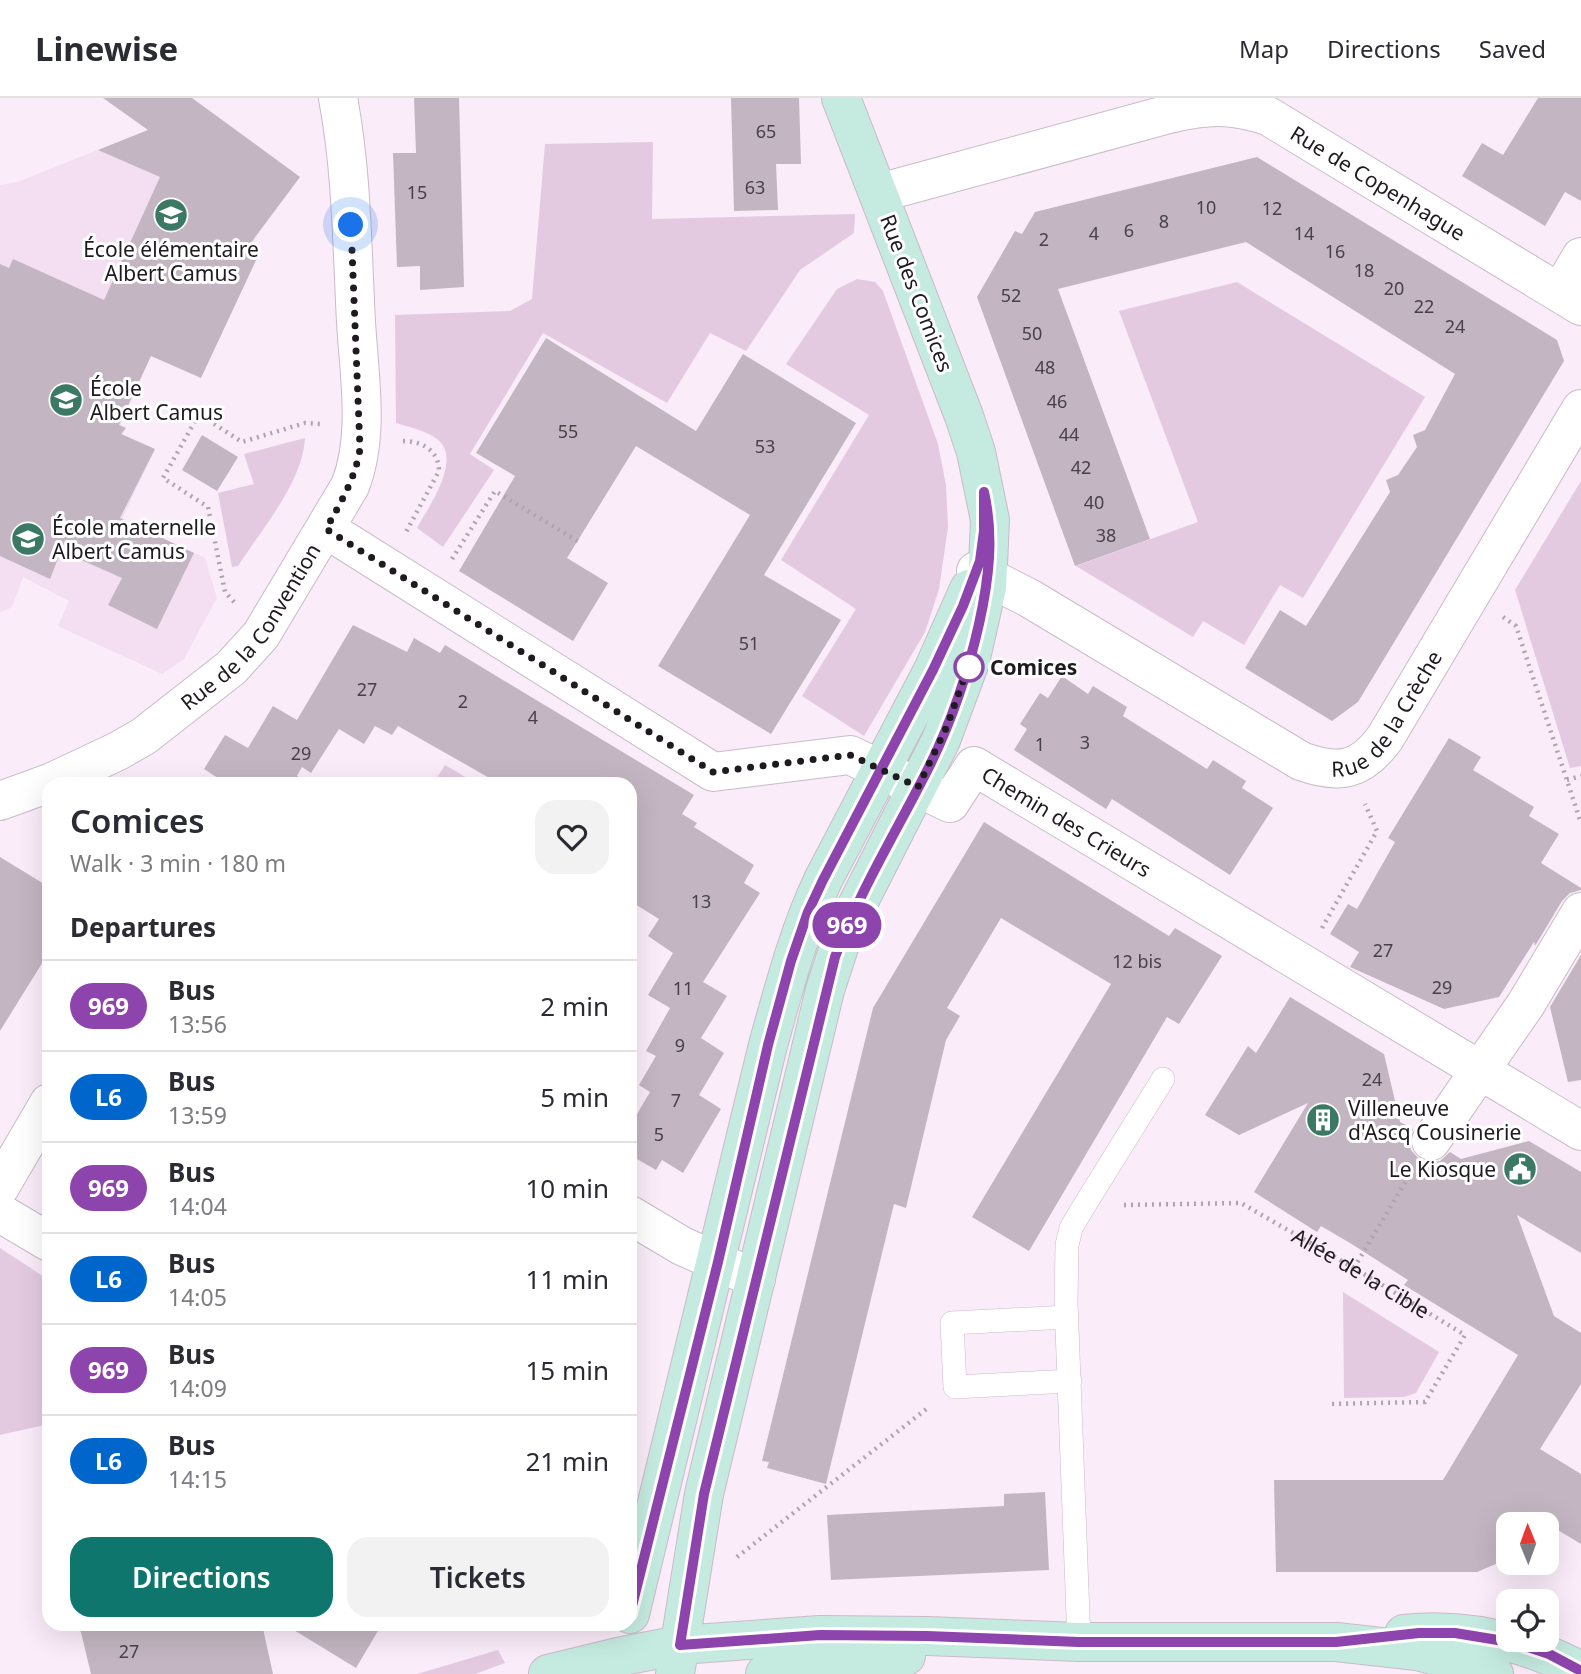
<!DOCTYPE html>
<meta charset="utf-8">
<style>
:root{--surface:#fff;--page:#f2f2f3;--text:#2b2b33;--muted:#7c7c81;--line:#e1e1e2;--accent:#0f766e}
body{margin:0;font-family:"Noto Sans",sans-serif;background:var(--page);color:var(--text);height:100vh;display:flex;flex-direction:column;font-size:26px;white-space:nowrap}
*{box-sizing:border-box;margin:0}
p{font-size:23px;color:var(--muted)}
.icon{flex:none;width:38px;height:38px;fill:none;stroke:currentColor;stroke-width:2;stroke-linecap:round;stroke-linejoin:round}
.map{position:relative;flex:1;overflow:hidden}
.panel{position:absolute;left:42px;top:679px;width:595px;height:854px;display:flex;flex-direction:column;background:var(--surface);border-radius:21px;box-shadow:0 7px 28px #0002}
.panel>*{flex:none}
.badge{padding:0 14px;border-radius:23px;font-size:24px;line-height:46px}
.needle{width:46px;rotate:359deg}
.tools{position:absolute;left:1496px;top:1414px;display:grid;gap:14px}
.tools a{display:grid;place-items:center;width:63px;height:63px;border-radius:14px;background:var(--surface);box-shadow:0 7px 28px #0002;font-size:35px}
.you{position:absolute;width:35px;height:35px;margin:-18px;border:5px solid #fff;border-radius:50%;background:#1a73e8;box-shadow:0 0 0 10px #1a73e833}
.map>.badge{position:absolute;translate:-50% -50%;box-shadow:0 0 0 4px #fff}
h2{padding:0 28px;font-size:26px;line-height:63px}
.round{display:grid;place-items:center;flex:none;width:74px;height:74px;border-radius:21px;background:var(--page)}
.headline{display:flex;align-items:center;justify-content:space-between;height:119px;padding:0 28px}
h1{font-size:33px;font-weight:600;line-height:52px}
.button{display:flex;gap:14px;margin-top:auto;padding:14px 28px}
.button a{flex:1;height:80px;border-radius:21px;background:var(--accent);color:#fff;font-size:28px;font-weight:600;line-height:80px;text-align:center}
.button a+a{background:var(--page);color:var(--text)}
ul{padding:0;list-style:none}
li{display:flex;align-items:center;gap:21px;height:91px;padding:0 28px;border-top:2px solid var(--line)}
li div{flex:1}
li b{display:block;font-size:26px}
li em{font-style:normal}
li .badge{min-width:77px;font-weight:700;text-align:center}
header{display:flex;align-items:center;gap:42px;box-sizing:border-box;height:98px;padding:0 35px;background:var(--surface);border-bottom:2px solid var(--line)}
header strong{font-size:33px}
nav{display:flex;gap:38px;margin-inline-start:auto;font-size:24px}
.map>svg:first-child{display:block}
</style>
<header>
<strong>Linewise</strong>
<nav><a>Map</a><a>Directions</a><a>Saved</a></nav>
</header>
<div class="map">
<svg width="1581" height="1576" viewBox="0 0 1581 1576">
<rect width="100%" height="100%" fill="#faecf9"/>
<!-- built -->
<path fill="#f3dff1" d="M196 13 213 24 217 18 300 79 257 137 248 155 258 158 205 271 151 258 120 327 126 330 122 336 155 351 122 421 205 460 217 500 184 561 162 576 58 528 69 503 23 479 12 509 0 515V87L17 84Z"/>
<!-- green -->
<path fill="#e3cae1" d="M653 44 652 121 855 116 854 135 800 172 746 253 710 235 667 305 543 235 470 356 494 372 443 449 417 430C429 408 463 361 437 341 427 333 409 329 396 325L395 217 510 213 532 201 545 46Z
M857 181 875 184 883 193 938 346 946 387 948 429 939 491 925 534 864 638 802 598 856 511 781 462 869 317 786 266 837 191Z
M1237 184 1425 299 1303 500 1280 487 1244 547 1203 523 1193 539 1076 468 1198 424 1119 213Z
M305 340C303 384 261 432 238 468L232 469 218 395 254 386 244 356Z
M1581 383V668L1570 670 1515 492Z
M445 667 477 686H433Z
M0 1150 49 1182V1326L0 1337Z
M1343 1194 1439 1254 1416 1295 1404 1299 1344 1300Z
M498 1552 505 1565 475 1576H417Z"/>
<!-- building -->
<path fill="#c3b6c2" d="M103 0H192L300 79 244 154 258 158 201 280 151 258 119 327 126 330 121 336 155 351 120 420 194 455 157 531 108 507 122 480 61 453 50 481 0 458V166L9 170 13 161 104 202 160 79 98 52 148 32Z
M414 0H459L464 189 420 192V168L397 169 393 55H416Z
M731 0H799L801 66H776L778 112 734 113Z
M1538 0H1581V103L1565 94 1545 128 1462 78 1482 45 1503 57Z
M1257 59 1557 242 1564 263 1358 604 1332 623 1245 570 1280 512 1306 528 1390 394 1386 382 1398 377 1417 349 1413 337 1425 332 1455 276 1246 144 1058 191 1150 441 1075 468 977 199 1015 133 1022 136 1035 114Z
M546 240 696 333 743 256 856 325 764 477 841 522 771 636 658 568 750 417 636 348 567 460 608 485 573 543 459 473 515 378 476 355Z
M202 337 238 359 217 393 182 372Z
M353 527 407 554 414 540 440 555 445 547 694 697 682 716 697 725 694 729 754 767 744 785 760 795 703 884 727 898 701 940 724 955 699 997 721 1011 683 1075 662 1062 656 1072 630 1057V1028L650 994 639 987 656 958 646 953 670 910 648 897 673 855 648 838 659 821 630 803V686H500L398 628 392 637 375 628 364 646 339 631 311 675 302 669 297 678 312 686H227L204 671 225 637 248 650 273 608 297 622Z
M1062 578 1088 596 1093 588 1127 609 1123 618 1207 671 1213 662 1246 683 1242 690 1273 710 1230 777 1112 701 1106 711 1014 652 1027 631 1020 626 1040 595 1048 600Z
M1449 640 1481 659 1473 672 1534 709 1529 718 1559 736 1541 765 1581 790V792L1570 795 1562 803 1535 848 1534 844 1499 899 1444 911 1350 869 1359 854 1330 836 1348 806 1357 811 1395 744 1388 740Z
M984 724 1169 838 1175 830 1222 858 1179 926 1167 919 1029 1153 972 1119 1111 886 1001 820 947 910 960 918 946 942 906 1110 894 1106 826 1386 767 1370 769 1364 762 1363 873 910Z
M0 759 49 789V854L0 933Z
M1581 857V982L1568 984 1550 909Z
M1290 899 1384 956 1400 1024 1413 1031 1409 1041 1411 1052 1419 1061 1430 1065 1440 1063 1450 1054 1461 1061 1529 1043 1581 1074V1155L1517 1117 1554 1218 1581 1235V1286L1540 1351 1581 1376V1446L1528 1414 1521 1426H1508V1447L1498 1465 1477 1474H1276L1274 1382H1443L1518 1257 1404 1187 1408 1182 1350 1145 1321 1128 1317 1134 1254 1094 1308 1005 1239 1037 1205 1017 1248 948 1256 955Z
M1045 1394 1049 1472 831 1482 827 1417 1004 1408V1396Z
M79 1526H262L273 1576H91Z
M284 1526H382L356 1570Z"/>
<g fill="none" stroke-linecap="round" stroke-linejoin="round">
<!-- lane casing -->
<g stroke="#c9bbc8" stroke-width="24">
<path id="lane" d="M1067 1219 952 1225 955 1289 1070 1283
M1079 1544 1066 1204 1067 1147 1071 1130 1084 1108 1163 981"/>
</g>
<!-- street casing -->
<g stroke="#c9bbc8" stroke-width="40">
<g id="street">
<path id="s2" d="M879 95 1169 16C1209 7 1228 6 1268 18L1581 208"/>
<path d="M1560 195 1581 159"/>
<path id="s3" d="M326 431 713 674 850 657 950 705 974 668 1581 1033"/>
<path id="s4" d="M976 473 1029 500 1301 663C1339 677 1361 673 1385 640L1581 311"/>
<path id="s5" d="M0 703 52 684 118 653 144 638 231 570 261 537 350 388C370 338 359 277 356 224 352 149 352 74 338 0"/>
<path d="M1431 1043 1526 906 1581 814"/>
<path d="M0 1089 49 1005"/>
<path d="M0 1115 49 1144"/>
<path d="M630 1117 682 1148 756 1181"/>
</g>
</g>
<!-- secondary casing -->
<g stroke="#c9bbc8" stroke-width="40">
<path id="secondary" d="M630 1516 768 947C784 890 798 835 823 782L933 572 969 491
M1404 1536C1467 1529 1526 1544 1581 1573
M548 1576 618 1559 680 1547 820 1537 927 1538 1079 1544H1336L1417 1553 1471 1567 1494 1576
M675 1576 704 1396 825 892 845 831 941 642 970 564 987 489 990 422 976 354 964 318 841 0
M765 1576 906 1558"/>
</g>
<!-- path -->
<g stroke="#afa4ae" stroke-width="4.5" stroke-dasharray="2 5" stroke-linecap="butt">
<path d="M403 343C421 343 439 352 439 373L406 434"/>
<path d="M452 461 495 393 581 445"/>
<path d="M234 504 225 494 208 409 163 380 199 316 242 344 305 325 321 326"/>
<path d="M1503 519 1516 528 1581 725"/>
<path d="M1567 682 1581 678"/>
<path d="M1322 830 1377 733 1365 706"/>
<path id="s1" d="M1124 1107 1241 1105 1354 1170 1465 1237 1425 1304 1328 1306"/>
<path d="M1354 1170 1410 1076"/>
<path d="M737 1459 929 1309"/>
</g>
<!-- lane -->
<use href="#lane" stroke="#fff" stroke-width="23"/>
<!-- street -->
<use href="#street" stroke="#fff" stroke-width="38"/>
<!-- secondary -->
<use href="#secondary" stroke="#c5ebe0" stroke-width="38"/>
</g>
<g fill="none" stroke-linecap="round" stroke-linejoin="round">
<!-- line casing -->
<g stroke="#fff" stroke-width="16">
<path id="line" d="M630 1516 718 1164 768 947 791 863 808 814 823 782 933 572 963 508 980 463 984 433V394C994 438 989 481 979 526 968 575 952 622 930 667 898 731 860 792 835 859L704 1396 680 1547 820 1537 927 1538 1079 1544H1336L1419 1535H1455L1516 1545 1549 1556 1581 1573"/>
</g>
<!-- line -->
<use href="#line" stroke="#8e44ad" stroke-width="10"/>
<!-- walk -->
<path stroke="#1f1a1f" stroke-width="7" stroke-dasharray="0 12.6" d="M351 127 360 351C355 381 341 404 326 431L713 674 850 657 918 689 947 628 970 564 969 569"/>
</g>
<!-- icons -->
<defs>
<g id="school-disc" transform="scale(1.75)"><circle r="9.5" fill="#3b7965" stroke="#fff"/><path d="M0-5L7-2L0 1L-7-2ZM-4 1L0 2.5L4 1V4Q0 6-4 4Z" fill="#fff"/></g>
<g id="building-disc" transform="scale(1.75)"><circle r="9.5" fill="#3b7965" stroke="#fff"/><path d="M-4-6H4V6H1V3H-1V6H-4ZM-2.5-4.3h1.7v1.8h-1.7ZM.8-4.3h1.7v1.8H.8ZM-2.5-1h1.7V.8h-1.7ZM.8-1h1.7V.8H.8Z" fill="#fff"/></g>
<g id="civic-disc" transform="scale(1.75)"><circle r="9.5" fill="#3b7965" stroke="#fff"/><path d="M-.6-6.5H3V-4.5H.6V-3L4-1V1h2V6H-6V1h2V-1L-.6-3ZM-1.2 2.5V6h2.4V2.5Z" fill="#fff"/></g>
</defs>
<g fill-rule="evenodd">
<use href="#school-disc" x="171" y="117"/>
<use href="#school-disc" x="66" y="302"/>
<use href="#school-disc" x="28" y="441"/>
<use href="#building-disc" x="1323" y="1022"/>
<use href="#civic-disc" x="1520" y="1071"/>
</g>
<!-- markers -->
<circle fill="#fff" stroke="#8e44ad" stroke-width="3.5" cx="969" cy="569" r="14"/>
<g text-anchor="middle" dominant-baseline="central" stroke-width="6" stroke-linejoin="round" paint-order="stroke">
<!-- number labels -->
<g font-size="18" fill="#484148">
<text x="766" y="33">65</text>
<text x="755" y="89">63</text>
<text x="417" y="94">15</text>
<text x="1206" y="109">10</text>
<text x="1272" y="110">12</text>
<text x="1164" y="123">8</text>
<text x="1129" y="132">6</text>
<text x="1094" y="135">4</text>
<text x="1304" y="135">14</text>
<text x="1044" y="141">2</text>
<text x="1335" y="153">16</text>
<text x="1364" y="172">18</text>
<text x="1394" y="190">20</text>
<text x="1011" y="197">52</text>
<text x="1424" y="208">22</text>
<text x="1455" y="228">24</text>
<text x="1032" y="235">50</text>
<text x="1045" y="269">48</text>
<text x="1057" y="303">46</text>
<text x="568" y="333">55</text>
<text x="1069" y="336">44</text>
<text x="765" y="348">53</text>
<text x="1081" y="369">42</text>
<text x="1094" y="404">40</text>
<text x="1106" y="437">38</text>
<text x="749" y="545">51</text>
<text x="367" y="591">27</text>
<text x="463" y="603">2</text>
<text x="533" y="619">4</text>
<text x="1085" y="644">3</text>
<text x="1040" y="646">1</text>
<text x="301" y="655">29</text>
<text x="701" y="803">13</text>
<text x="1383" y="852">27</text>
<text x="1137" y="863">12 bis</text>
<text x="1442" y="889">29</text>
<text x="683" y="890">11</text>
<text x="680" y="947">9</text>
<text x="1372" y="981">24</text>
<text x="676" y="1002">7</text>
<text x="659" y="1036">5</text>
<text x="129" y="1553">27</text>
</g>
<!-- street labels -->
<g font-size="21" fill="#1f1a1f" stroke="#fff">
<text stroke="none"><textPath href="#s2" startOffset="530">Rue de Copenhague</textPath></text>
<text transform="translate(917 195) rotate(69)">Rue des Comices</text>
<text stroke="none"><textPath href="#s5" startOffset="313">Rue de la Convention</textPath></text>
<text stroke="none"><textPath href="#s4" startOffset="490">Rue de la Crèche</textPath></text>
<text stroke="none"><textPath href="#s3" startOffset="858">Chemin des Crieurs</textPath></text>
<text stroke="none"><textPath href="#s1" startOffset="256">Allée de la Cible</textPath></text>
</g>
<!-- poi labels -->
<g font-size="21" fill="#1f1a1f" stroke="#fff" text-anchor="start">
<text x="171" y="151" text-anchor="middle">École élémentaire<tspan x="171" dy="24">Albert Camus</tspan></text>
<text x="90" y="290">École<tspan x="90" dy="24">Albert Camus</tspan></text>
<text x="52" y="429">École maternelle<tspan x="52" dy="24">Albert Camus</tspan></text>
<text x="1348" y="1010">Villeneuve<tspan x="1348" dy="24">d'Ascq Cousinerie</tspan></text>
<text x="1496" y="1071" text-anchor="end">Le Kiosque</text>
</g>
<!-- stop labels -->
<g font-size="21" font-weight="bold" fill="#1f1a1f" stroke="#fff" text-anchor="start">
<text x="990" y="569">Comices</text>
</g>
</g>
</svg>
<div class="tools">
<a><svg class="needle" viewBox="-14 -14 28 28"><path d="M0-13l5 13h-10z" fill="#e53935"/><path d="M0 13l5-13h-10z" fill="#7c7c81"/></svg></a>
<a><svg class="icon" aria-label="locate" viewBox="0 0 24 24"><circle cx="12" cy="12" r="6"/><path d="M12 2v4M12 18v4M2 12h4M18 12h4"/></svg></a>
</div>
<div class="you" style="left:351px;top:127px"></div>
<b class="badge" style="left:847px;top:827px;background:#8e44ad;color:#fff">969</b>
<section class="panel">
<div class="headline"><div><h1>Comices</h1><p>Walk · 3 min · 180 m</p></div><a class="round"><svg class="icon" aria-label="heart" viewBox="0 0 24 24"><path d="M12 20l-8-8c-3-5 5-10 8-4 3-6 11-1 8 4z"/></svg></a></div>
<h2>Departures</h2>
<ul>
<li><span class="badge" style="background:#8e44ad;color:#fff">969</span><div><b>Bus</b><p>13:56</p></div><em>2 min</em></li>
<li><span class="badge" style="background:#06c;color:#fff">L6</span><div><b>Bus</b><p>13:59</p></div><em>5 min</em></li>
<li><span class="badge" style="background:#8e44ad;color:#fff">969</span><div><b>Bus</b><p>14:04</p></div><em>10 min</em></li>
<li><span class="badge" style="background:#06c;color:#fff">L6</span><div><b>Bus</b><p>14:05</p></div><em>11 min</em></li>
<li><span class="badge" style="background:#8e44ad;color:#fff">969</span><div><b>Bus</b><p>14:09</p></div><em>15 min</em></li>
<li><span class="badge" style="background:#06c;color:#fff">L6</span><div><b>Bus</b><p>14:15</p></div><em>21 min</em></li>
</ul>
<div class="button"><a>Directions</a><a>Tickets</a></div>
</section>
</div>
